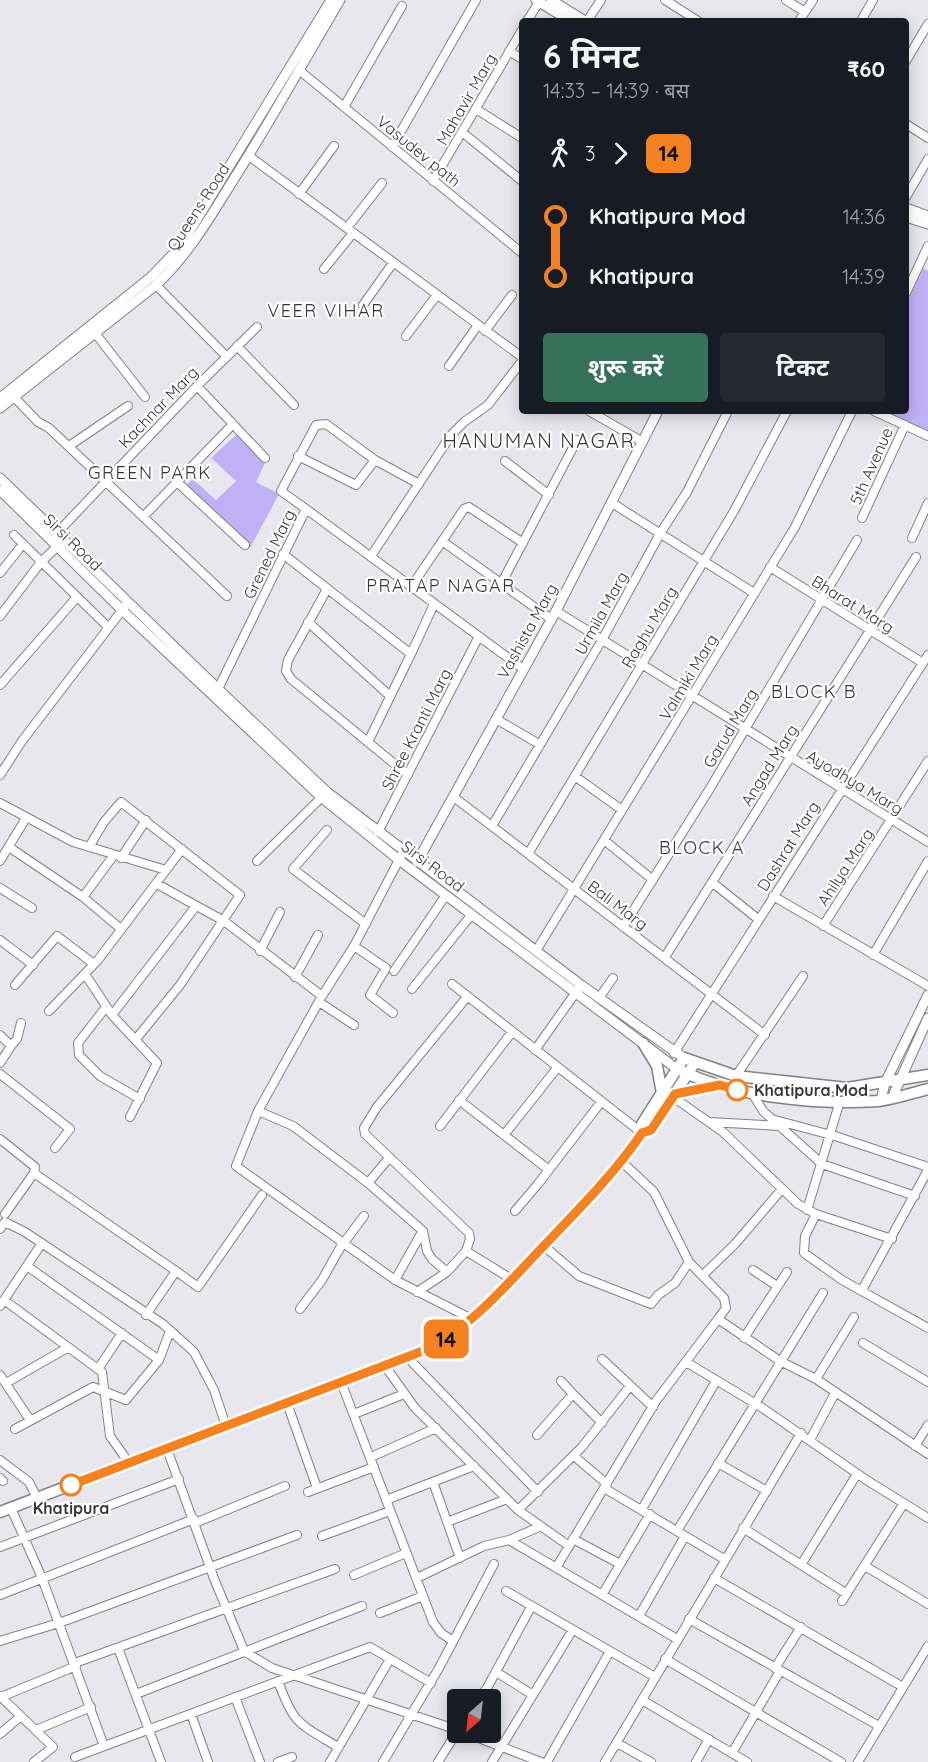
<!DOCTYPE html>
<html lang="hi">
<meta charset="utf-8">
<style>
:root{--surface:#171b24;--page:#242831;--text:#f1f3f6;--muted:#9ea1a6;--accent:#37715b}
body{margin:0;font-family:Quicksand,"Noto Sans Devanagari",sans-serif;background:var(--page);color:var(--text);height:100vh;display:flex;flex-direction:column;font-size:22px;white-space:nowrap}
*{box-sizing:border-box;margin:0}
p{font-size:20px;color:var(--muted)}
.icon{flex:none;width:33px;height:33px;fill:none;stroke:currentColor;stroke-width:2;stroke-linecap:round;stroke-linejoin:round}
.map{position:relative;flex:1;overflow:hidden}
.drawer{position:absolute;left:519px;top:18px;width:390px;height:396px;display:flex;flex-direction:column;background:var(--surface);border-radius:6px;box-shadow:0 3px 15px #0003}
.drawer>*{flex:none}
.badge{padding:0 12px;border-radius:9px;font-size:21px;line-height:39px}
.needle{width:39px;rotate:208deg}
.controls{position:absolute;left:447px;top:1689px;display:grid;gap:12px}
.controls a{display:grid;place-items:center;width:54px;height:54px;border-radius:6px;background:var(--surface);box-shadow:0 3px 15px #0003;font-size:30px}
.map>.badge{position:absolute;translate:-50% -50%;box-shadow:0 0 0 3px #fff}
.legs{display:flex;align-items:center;gap:9px;height:66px;padding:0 24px;font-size:20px}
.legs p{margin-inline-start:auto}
.headline{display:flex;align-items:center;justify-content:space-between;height:102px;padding:0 24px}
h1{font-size:33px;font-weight:700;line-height:45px}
.primary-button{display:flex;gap:12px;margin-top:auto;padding:12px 24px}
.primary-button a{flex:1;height:69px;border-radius:6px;background:var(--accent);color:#fff;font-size:24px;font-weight:700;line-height:69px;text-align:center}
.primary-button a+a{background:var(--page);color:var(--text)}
ul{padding:0 24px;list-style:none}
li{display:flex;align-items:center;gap:21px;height:60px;font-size:22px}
li i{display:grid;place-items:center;width:9px;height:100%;margin:0 8px;background:currentColor}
li i::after{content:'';width:15px;height:15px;margin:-8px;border:4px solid;border-radius:50%;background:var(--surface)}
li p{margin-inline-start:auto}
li:first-child i{background:linear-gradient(#0000 50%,currentColor 0)}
li:last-child i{background:linear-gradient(currentColor 50%,#0000 0)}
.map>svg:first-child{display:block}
</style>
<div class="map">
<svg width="928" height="1762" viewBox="0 0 928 1762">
<rect width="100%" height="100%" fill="#e8e7ee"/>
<!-- green -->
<path fill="#c0b1f4" d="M923 268 928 271V433L883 411H906V304Z
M237 434 265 463 256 482 279 494 250 548 185 486 193 479 216 500 236 481 211 458Z"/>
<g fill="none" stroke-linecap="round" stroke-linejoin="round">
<!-- minor casing -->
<g stroke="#818086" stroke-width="10">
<path id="minor" d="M665 0 698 21
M786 0 805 12
M527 21 539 2
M587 21 601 0
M799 21 813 0
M861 21 873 0
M509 51 522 59
M906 61 928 24
M299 70 522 253
M344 107 402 6
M476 109 522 138
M906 124 928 138
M462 132 522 181
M392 147 476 0
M249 156 522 357
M433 181 522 30
M299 194 334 146
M906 197 928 159
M347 228 382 183
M324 269 353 233
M156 285 226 356
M906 293 928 246
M363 305 393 263
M485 331 512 295
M95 333 145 397
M406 336 437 295
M237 346 294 405
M449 366 478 325
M197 386 265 458
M13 396 38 422 49 428 227 596
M589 411 643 442
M874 411 928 436
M69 446 128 406
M298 456 356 485 375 460
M505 461 549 495
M177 482 245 545
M612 503 754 593
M306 509 281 491 316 425 326 424 375 460 419 484
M143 517 233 424
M862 518 905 425
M56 534 197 386 257 327
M14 535 108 627
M912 538 928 503
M442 541 551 619
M283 554 411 654 368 742
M371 556 451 435 464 422 488 405 522 361
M770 567 923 663
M0 573 23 544
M501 584 577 440
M411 587 464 509 469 507 523 543
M327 589 288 660 286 671 291 679 408 775
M556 611 928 842
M0 616 41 562 60 544
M308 622 390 696
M411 654 434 604
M0 685 77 597
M218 689 306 509 522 668
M496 719 539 744
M0 775 22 741 126 605
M576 777 622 810
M455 798 765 1035
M0 803 73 842 166 870
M492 826 602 640 661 532 687 492 728 411
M327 830 293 869 366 924
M378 832 478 638
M604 840 653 880
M9 847 83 897 121 929
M89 847 104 822 121 802 240 895 180 985 136 1039
M403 852 354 946 322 996 258 1111 236 1166 395 1280 472 1319
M528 854 734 511 787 411
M121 858 146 820
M0 861 26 818
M257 861 324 795
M713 883 758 919
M157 884 224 921 322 996
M0 888 32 908
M773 896 928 986
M83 897 114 855
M823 926 928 761
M623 927 709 790 857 540
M0 940 33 965
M354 946 386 968 370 995 393 1013
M260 951 280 912
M536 951 795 527 852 411
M873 955 928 861
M665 957 916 557
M394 971 446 895
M85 974 112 1015 157 1063 130 1117
M295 977 318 935
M452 984 642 1133
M15 985 57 936 94 964
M412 989 472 914
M467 997 377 1107 364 1128 365 1134 469 1233 470 1239 466 1251 513 1280
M599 998 613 978
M319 1002 354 1025
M106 1007 78 1043 79 1055 100 1076 140 1099
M49 1011 98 960 182 849
M112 1015 196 906
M0 1035 11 1046 0 1063
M11 1046 17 1039 21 1023
M535 1050 579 988
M674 1053 928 655
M0 1074 70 1129 55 1148
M736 1076 803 976
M752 1093 763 1111 822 1164 915 1196
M673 1097 723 1132 798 1204 816 1214 892 1239
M459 1100 549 1170
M258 1111 293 1126 368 1183 423 1231 427 1251 432 1259 447 1272
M775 1120 835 1136 928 1167
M709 1122 780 1126
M440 1126 512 1032
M504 1135 557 1068
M0 1139 35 1167 34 1173 176 1271 146 1315
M622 1162 654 1192 689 1262 724 1298 726 1308 718 1319 780 1361 816 1379 928 1454
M368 1183 389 1158
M807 1210 840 1101
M515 1211 538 1184 601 1102
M5 1214 34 1173
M816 1214 805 1236 804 1253 842 1280 928 1328
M0 1229 5 1222 25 1232 163 1324 194 1352 214 1390 226 1426
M544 1246 579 1276 651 1304 658 1295 675 1283 689 1262
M27 1266 159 1360
M753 1270 777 1286
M176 1271 198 1287 262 1195
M703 1275 735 1244 782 1189
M395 1280 422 1232
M862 1290 928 1170
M417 1292 447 1272 466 1251
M4 1300 102 1372 110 1436 129 1463
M0 1306 42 1243
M300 1309 322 1280 340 1248 364 1216
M744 1338 787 1272
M863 1343 928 1382
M407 1357 538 1492
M602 1359 653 1407
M686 1362 761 1407 868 1481 928 1518
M385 1366 415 1408 518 1510 569 1546
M98 1369 122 1333
M0 1375 30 1420
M816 1379 854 1317
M561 1381 573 1394
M341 1382 433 1622 441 1633 453 1641
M6 1383 67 1348
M287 1403 317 1488
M354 1414 404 1394
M15 1429 93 1387 126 1400 159 1360 170 1331
M537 1435 573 1394 602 1423
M810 1440 835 1393
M915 1446 928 1425
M167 1449 215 1581 243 1648 247 1653 272 1668 458 1730
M574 1456 607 1484
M371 1457 436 1428
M0 1460 29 1482 37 1498
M718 1463 767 1491
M0 1478 3 1481
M433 1482 460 1558
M604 1488 724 1559
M308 1492 374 1467
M386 1500 474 1466
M11 1508 42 1578 104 1746
M642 1509 716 1381
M518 1510 582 1447 630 1386
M447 1522 507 1499
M195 1523 285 1486
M743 1528 847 1594
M677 1531 823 1293
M322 1536 390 1511
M573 1539 620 1564
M509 1540 539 1527
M0 1547 179 1479
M801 1565 857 1474
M865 1566 928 1604
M556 1568 656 1401 718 1319
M354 1575 406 1553
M417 1578 484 1546 509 1540 677 1639
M714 1578 903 1687
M506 1591 655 1677
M0 1595 194 1519
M602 1595 650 1514
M842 1601 904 1503
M380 1613 423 1596
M639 1616 685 1536
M689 1619 879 1726
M0 1641 59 1623 297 1535
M118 1648 161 1762
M665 1659 841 1762
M75 1663 335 1569
M775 1668 801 1627
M496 1672 533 1695
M278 1681C294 1725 298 1723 338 1747
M136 1694 362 1606
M0 1696 53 1747 34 1762
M1 1697 76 1666
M235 1697 260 1762
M478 1700 487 1688 531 1607
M642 1700 747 1762
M191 1714 208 1762
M36 1730 91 1707
M463 1732 541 1762
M0 1734 21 1716
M617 1743 651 1762
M732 1753 780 1671
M75 1757 370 1647 431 1683
M278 1762 292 1757
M330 1762 390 1659
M383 1762 439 1668 494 1564
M438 1762 458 1730
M492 1762 572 1631
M547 1762 609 1653
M605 1762 801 1433
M696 1762 709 1739
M858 1762 928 1646"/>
</g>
<!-- tertiary casing -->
<g stroke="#818086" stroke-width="11">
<path id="tertiary" d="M536 0 570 21
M551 0 585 21
M906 208 928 216
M906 217 928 224
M0 398 151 277 180 247 331 0
M0 408 156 285C188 255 209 219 232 182 270 122 304 61 340 0
M0 478 218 689 327 792 581 985 684 1058
M0 490 122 610 321 797 399 860 677 1069
M417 862 556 611 658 411
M892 1098 928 1018
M881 1100 885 1083 928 995"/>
</g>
<!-- secondary casing -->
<g stroke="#818086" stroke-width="13">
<path id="secondary" d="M643 1043 657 1066 662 1093
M682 1071C734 1097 820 1105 878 1101 895 1099 912 1093 928 1089
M675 1094 719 1085
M642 1133V1124L684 1058 736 1076 847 1088 928 1075
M0 1512 428 1349C473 1325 506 1286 540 1250 576 1212 612 1176 642 1133L651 1130 694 1064"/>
</g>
<!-- minor -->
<use href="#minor" stroke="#fff" stroke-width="8"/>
<!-- tertiary -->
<use href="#tertiary" stroke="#fff" stroke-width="9"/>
<!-- secondary -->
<use href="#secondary" stroke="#fff" stroke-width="10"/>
</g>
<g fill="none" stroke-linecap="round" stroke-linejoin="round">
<!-- line-1 casing -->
<g stroke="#fff" stroke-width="14">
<path id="line-1" d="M71 1485 428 1349C471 1326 503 1289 537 1253 574 1214 612 1177 642 1133L651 1130 675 1094 720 1085 737 1090"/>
</g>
<!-- line-1 -->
<use href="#line-1" stroke="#f58220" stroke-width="9"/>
</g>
<!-- markers -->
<g fill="#fff" stroke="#f58220" stroke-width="3">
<circle cx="737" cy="1090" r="10"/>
<circle cx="71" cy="1485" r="10"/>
</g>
<g text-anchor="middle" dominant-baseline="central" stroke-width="4.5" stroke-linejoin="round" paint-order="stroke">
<!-- street labels -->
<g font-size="16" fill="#363639" stroke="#fff">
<text transform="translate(466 99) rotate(-60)">Mahavir Marg</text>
<text transform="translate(419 151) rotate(39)">Vasudev path</text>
<text transform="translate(198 207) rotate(-57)">Queens Road</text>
<text transform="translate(158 407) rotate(-46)">Kachnar Marg</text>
<text transform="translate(871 466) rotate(-66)">5th Avenue</text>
<text transform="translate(73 542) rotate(44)">Sirsi Road</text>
<text transform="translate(269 554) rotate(-64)">Grened Marg</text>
<text transform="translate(853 604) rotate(32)">Bharat Marg</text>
<text transform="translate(601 613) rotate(-61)">Urmila Marg</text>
<text transform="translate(649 627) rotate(-59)">Raghu Marg</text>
<text transform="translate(527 631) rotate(-61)">Vashista Marg</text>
<text transform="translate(688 677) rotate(-59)">Valmiki Marg</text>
<text transform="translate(730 728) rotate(-59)">Garud Marg</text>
<text transform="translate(416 729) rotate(-63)">Shree Kranti Marg</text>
<text transform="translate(769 765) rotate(-58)">Angad Marg</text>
<text transform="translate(855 782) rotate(31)">Ayodhya Marg</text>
<text transform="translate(788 846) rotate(-58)">Dashrat Marg</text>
<text transform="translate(433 866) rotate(37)">Sirsi Road</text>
<text transform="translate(845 867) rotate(-57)">Ahilya Marg</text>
<text transform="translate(618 905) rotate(37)">Bali Marg</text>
</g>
<!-- stop labels -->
<g font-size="16" font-weight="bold" fill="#363639" stroke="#fff" text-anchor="start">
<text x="754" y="1090">Khatipura Mod</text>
<text x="71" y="1508" text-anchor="middle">Khatipura</text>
</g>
<!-- neighbourhood labels -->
<g font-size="18" letter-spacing="1.5" fill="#363639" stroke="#fff">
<text x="326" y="310">VEER VIHAR</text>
<text x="150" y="472">GREEN PARK</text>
<text x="441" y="585">PRATAP NAGAR</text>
<text x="814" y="691">BLOCK B</text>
<text x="702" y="847">BLOCK A</text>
</g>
<!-- quarter labels -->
<g font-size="20" letter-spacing="1.5" fill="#363639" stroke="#fff">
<text x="539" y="440">HANUMAN NAGAR</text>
</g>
</g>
</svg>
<div class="controls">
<a><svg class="needle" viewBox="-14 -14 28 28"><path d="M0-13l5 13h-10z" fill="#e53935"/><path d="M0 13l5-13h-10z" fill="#9ea1a6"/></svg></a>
</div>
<b class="badge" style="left:446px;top:1339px;background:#f58220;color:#111">14</b>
<section class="drawer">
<div class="headline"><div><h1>6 मिनट</h1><p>14:33 – 14:39 · बस</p></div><b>₹60</b></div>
<div class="legs"><svg class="icon" aria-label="walk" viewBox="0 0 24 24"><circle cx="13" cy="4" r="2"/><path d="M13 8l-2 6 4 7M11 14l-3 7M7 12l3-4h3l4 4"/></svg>3<svg class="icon" aria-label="forward" viewBox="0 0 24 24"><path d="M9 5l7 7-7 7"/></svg><b class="badge" style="background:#f58220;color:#111">14</b></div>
<ul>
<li><i style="color:#f58220"></i><b>Khatipura Mod</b><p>14:36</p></li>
<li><i style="color:#f58220"></i><b>Khatipura</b><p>14:39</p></li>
</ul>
<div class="primary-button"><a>शुरू करें</a><a>टिकट</a></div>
</section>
</div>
